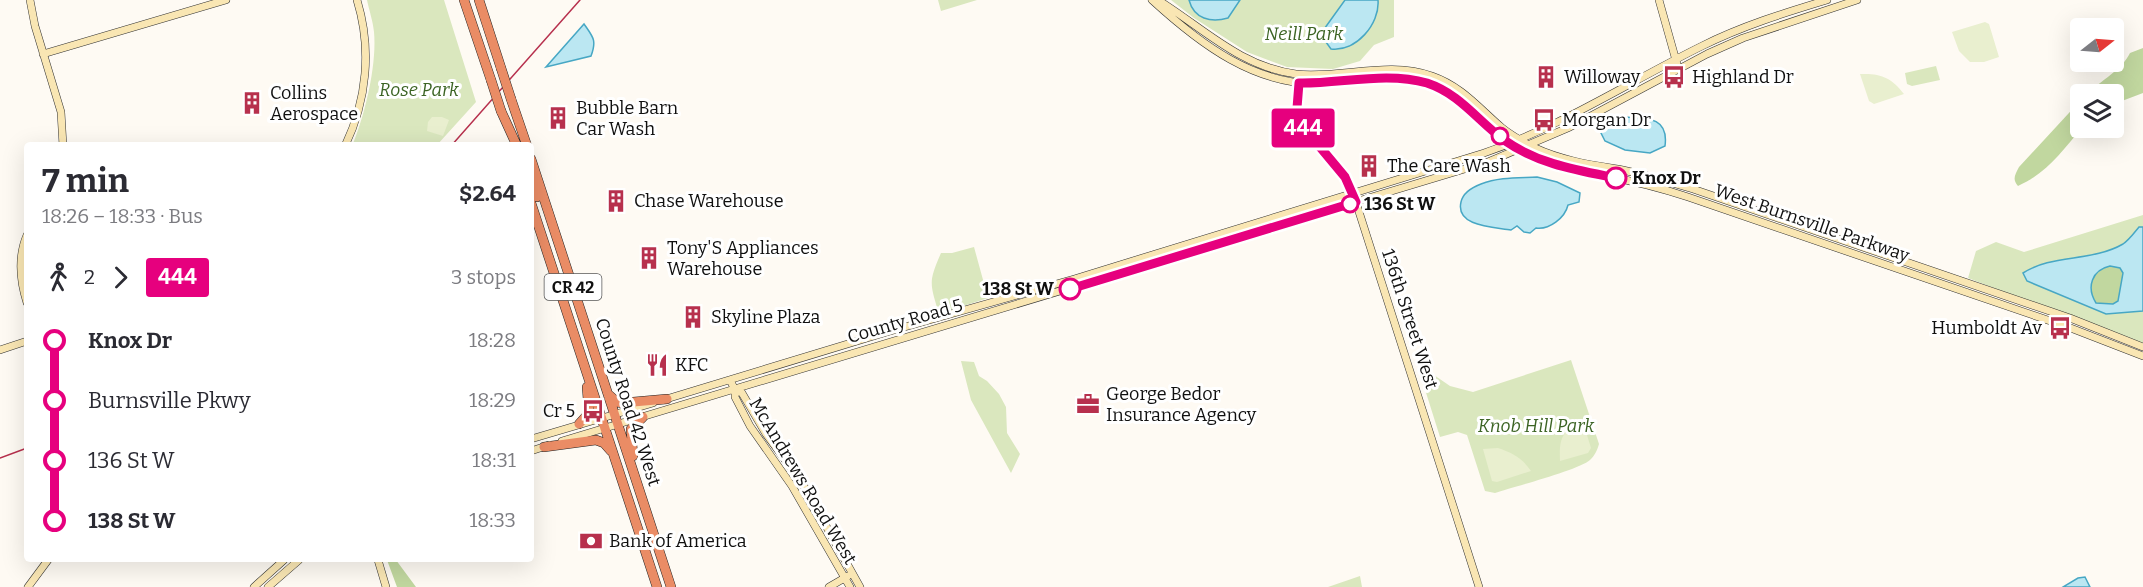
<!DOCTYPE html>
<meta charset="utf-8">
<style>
:root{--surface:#fff;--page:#f2f2f3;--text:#2b2b33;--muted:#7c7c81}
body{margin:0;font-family:Bitter,serif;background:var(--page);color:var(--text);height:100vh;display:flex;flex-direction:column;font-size:22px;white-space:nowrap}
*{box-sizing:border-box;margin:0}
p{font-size:20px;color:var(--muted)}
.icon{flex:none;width:33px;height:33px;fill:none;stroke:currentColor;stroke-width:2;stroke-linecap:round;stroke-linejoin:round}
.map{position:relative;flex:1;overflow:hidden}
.sheet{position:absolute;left:24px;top:142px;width:510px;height:420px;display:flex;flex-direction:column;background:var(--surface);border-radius:6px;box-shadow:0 6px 24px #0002}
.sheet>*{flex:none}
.badge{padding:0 12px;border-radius:4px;font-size:21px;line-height:39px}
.needle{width:39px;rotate:73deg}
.tools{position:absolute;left:2070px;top:18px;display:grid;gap:12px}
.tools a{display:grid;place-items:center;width:54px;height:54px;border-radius:6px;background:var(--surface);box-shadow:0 6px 24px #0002;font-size:30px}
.map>.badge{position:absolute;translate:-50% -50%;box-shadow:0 0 0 3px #fff}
.legs{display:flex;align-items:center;gap:9px;height:66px;padding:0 18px;font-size:20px}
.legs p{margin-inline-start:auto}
.headline{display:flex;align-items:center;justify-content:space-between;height:102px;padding:0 18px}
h1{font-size:33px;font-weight:700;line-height:45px}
ul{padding:0 18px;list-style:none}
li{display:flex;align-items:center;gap:21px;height:60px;font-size:22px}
li i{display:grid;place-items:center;width:9px;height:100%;margin:0 8px;background:currentColor}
li i::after{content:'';width:15px;height:15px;margin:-8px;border:4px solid;border-radius:50%;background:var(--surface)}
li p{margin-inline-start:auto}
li:first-child i{background:linear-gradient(#0000 50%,currentColor 0)}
li:last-child i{background:linear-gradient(currentColor 50%,#0000 0)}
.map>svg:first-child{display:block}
</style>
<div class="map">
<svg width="2143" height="587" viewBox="0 0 2143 587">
<rect width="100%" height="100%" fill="#fefaf3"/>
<!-- green -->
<path fill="#dae7be" d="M367 0H444L476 102 437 145 352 146C365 115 377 65 374 32 373 21 369 10 367 0Z
M938 0H977L941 11Z
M1171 0H1394V37L1374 45 1360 61 1333 69 1287 67 1247 52 1194 18Z
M1936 66 1940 80 1912 86 1907 84 1905 73Z
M2143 215V346L1968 278 1976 251 1996 242 2024 252Z
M974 247 988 298 939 314C930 283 928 283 941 253H952Z
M1571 360 1599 444C1597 451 1595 455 1590 460 1579 470 1513 487 1495 493L1485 491 1467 435 1458 432 1440 437 1422 380 1434 375 1450 386 1473 392Z
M961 361 974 362 979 376 987 381 999 394 1006 407 1007 433 1020 454 1011 473 971 400Z
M1360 576 1362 587H1328Z"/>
<!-- forest -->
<path fill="#c1d79f" d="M2143 48V93L2114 104V94H2087C2100 81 2122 70 2130 53Z
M2080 101 2082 128C2062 151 2047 173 2018 186 2012 179 2015 175 2019 167Z
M2110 266 2120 268 2124 273 2118 302 2113 304 2096 303C2086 286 2092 270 2110 266Z
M387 560H396L416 587H397Z"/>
<!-- pitch -->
<path fill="#e9efcf" d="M1985 22 1989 24 1999 57 1984 62H1970L1959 51 1952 32Z
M1860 74C1881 73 1892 78 1904 94L1874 104 1869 101Z
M432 117H442L449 120 443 136 427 131 428 122Z
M1582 419 1591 448 1588 453 1560 461C1559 437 1562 433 1582 419Z
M1498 448C1513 453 1522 458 1531 471L1497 482 1492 481 1483 449Z"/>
<!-- water -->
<path fill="#bbe7f2" stroke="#47a7c4" stroke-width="1.5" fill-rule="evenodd" d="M1189 0H1240L1228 18C1211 23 1194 19 1189 0Z
M1345 0H1378C1380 24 1356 52 1331 49L1323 38 1322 32Z
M584 24C593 37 597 40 591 56L546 67Z
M1623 117C1646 118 1669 116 1665 146L1650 153 1625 150 1605 141 1601 133V123L1606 119Z
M1537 177 1557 182 1580 193 1579 202 1568 205C1565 218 1549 230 1536 228L1530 233 1524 232 1517 226 1511 230C1495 227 1455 227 1461 202 1463 193 1473 187 1481 184 1499 177 1518 178 1537 177Z
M2139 227H2143V311L2106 314 2027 281 2023 273C2052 254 2092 262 2123 244 2129 240 2134 233 2139 227ZM2110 266 2120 268 2123 273 2118 301 2113 304 2096 303C2086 287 2092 270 2110 266Z
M2085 577 2090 587H2063L2078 578Z"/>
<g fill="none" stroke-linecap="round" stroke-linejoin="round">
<!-- secondary casing -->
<g stroke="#323232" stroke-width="8">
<path id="secondary" d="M30 0 35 26 61 112 63 146
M1152 0C1200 44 1255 86 1323 84 1358 83 1393 73 1427 83 1456 93 1473 114 1496 133 1508 143 1521 151 1534 158 1556 168 1581 171 1605 176 1633 181 1661 188 1688 197L2068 327 2143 356
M1158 0C1203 28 1241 67 1296 74 1341 79 1388 60 1432 76 1461 86 1478 107 1501 127 1511 135 1523 142 1535 148 1563 161 1593 165 1623 170 1647 175 1670 182 1693 189L2070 318 2143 347
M1659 0 1677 64
M43 54 226 0
M1298 79C1299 93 1294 108 1299 122 1308 146 1342 165 1353 193L1479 587
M345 146C367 100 372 49 357 0
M27 235C18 256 20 281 27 303
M0 350 27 341
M730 380 735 390V397L750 426 792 486 850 587
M735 390 742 393 766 434 801 481 860 587
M663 400 887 332 1074 279 1484 153C1562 126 1629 82 1702 46 1742 26 1784 13 1827 0
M531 439 653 403
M562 441 1488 162 1570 127 1707 54 1743 38 1857 0
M531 451 549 445
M378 560 386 587
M28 587 48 560
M254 587 284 560
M268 587 299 560
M829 587 848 576"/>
</g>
<!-- highway casing -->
<g stroke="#212121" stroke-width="10">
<path id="highway" d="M464 0 491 80
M479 0 501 68
M511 99 527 146
M501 111 517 146
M531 159 671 587
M531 181 537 197
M531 203 657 587
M609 395 617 402 622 403 667 399
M579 424 589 413 587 387
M544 447 596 440 604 443 611 451
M633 456 631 429 643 417"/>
</g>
<!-- secondary -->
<use href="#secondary" stroke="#f9e6b3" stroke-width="7"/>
<!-- highway -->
<use href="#highway" stroke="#ea8c65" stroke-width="9"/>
<!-- rail -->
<path stroke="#b7304d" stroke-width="1.5" d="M451 146 580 0
M0 458 27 448"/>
<!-- highway-bridge casing -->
<g stroke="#212121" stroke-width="10" stroke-linecap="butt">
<path id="highway-bridge" d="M501 68 511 99
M491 80 501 111"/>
</g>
<!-- highway-bridge -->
<use href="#highway-bridge" stroke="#ea8c65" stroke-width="9"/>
</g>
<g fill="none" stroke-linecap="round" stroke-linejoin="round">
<!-- line-1 casing -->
<g stroke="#fff" stroke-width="14">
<path id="line-1" d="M1070 289 1356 202 1345 177 1300 123 1297 108 1299 83C1340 84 1386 71 1427 83 1460 94 1477 120 1504 140 1538 164 1576 170 1616 178"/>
</g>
<!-- line-1 -->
<use href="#line-1" stroke="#e6007e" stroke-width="9"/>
</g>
<!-- icons -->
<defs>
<g id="building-bare" transform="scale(1.8)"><path d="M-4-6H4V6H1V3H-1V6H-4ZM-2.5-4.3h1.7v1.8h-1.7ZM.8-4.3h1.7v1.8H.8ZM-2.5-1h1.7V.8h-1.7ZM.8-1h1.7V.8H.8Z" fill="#b7304d" stroke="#fff" stroke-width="2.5" paint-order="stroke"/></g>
<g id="bus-bare" transform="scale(1.8)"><path d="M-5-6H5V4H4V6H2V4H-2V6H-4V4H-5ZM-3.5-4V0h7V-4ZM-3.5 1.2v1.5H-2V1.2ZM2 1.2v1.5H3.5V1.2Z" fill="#b7304d" stroke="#fff" stroke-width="2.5" paint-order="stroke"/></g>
<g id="restaurant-bare" transform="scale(1.8)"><path d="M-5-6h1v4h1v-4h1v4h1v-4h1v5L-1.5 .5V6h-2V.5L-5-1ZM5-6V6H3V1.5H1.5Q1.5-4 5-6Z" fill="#b7304d" stroke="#fff" stroke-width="2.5" paint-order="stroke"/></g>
<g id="office-bare" transform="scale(1.8)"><path d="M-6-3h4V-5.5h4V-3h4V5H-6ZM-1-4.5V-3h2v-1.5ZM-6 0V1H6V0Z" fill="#b7304d" stroke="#fff" stroke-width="2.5" paint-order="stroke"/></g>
<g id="bank-bare" transform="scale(1.8)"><path d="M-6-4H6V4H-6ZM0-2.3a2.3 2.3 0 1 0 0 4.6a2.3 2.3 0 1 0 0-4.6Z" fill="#b7304d" stroke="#fff" stroke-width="2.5" paint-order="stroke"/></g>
</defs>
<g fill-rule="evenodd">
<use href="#building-bare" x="1546" y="77"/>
<use href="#bus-bare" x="1674" y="77"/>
<use href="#building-bare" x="252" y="103"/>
<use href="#building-bare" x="558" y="118"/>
<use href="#bus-bare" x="1544" y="120"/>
<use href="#building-bare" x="1369" y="166"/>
<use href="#building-bare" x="616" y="201"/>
<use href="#building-bare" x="649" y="258"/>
<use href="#building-bare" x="693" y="317"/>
<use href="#bus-bare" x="2060" y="328"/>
<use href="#restaurant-bare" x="657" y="365"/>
<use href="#office-bare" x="1088" y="404"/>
<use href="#bus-bare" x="593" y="411"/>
<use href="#bank-bare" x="591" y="541"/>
</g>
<!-- markers -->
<g fill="#fff" stroke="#e6007e" stroke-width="3">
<circle cx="1500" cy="136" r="8"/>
<circle cx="1616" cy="178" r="10"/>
<circle cx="1350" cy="204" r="8"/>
<circle cx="1070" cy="289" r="10"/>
</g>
<g text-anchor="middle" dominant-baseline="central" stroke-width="6" stroke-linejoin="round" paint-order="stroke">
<!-- shield labels -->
<rect fill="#fff" stroke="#585858" stroke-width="1.5" x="544.5" y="274" width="57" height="26" rx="4.5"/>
<g font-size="16" font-weight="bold" fill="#101010">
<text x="573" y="287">CR 42</text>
</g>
<!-- park labels -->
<g font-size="18" font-style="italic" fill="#3c6424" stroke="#fff">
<text x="1304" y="34">Neill Park</text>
<text x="419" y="90">Rose Park</text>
<text x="1536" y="426">Knob Hill Park</text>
</g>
<!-- poi labels -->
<g font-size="18" fill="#101010" stroke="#fff" text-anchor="start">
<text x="1564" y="77">Willoway</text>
<text x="1692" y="77">Highland Dr</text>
<text x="270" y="93">Collins<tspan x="270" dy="21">Aerospace</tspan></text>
<text x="576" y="108">Bubble Barn<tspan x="576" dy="21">Car Wash</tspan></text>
<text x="1562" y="120">Morgan Dr</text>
<text x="1387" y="166">The Care Wash</text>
<text x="634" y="201">Chase Warehouse</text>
<text x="667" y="248">Tony'S Appliances<tspan x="667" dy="21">Warehouse</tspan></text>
<text x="711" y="317">Skyline Plaza</text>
<text x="2042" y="328" text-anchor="end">Humboldt Av</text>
<text x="675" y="365">KFC</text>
<text x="1106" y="394">George Bedor<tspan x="1106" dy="21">Insurance Agency</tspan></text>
<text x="575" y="411" text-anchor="end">Cr 5</text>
<text x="609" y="541">Bank of America</text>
</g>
<!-- stop labels -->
<g font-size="18" font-weight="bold" fill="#101010" stroke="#fff" text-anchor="start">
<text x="1632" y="178">Knox Dr</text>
<text x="1364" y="204">136 St W</text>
<text x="1054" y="289" text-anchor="end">138 St W</text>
</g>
<!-- street labels -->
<g font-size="18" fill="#101010" stroke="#fff">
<text transform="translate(1812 223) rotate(19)">West Burnsville Parkway</text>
<text transform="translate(1410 319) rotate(72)">136th Street West</text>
<text transform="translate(905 321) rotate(-16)">County Road 5</text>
<text transform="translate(628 402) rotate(72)">County Road 42 West</text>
<text transform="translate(803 481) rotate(59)">McAndrews Road West</text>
</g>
</g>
</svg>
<div class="tools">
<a><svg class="needle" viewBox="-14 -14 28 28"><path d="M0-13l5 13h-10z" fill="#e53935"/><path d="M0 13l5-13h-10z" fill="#7c7c81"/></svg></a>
<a><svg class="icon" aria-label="layers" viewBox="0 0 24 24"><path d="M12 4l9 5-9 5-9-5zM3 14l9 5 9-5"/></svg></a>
</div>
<b class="badge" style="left:1303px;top:128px;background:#e6007e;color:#fff">444</b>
<section class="sheet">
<div class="headline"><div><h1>7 min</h1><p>18:26 – 18:33 · Bus</p></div><b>$2.64</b></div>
<div class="legs"><svg class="icon" aria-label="walk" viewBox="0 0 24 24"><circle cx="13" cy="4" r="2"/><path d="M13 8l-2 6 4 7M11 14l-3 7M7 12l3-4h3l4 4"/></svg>2<svg class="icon" aria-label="forward" viewBox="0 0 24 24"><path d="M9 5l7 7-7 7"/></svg><b class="badge" style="background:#e6007e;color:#fff">444</b><p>3 stops</p></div>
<ul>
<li><i style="color:#e6007e"></i><b>Knox Dr</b><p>18:28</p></li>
<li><i style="color:#e6007e"></i><span>Burnsville Pkwy</span><p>18:29</p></li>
<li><i style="color:#e6007e"></i><span>136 St W</span><p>18:31</p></li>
<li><i style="color:#e6007e"></i><b>138 St W</b><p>18:33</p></li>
</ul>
</section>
</div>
